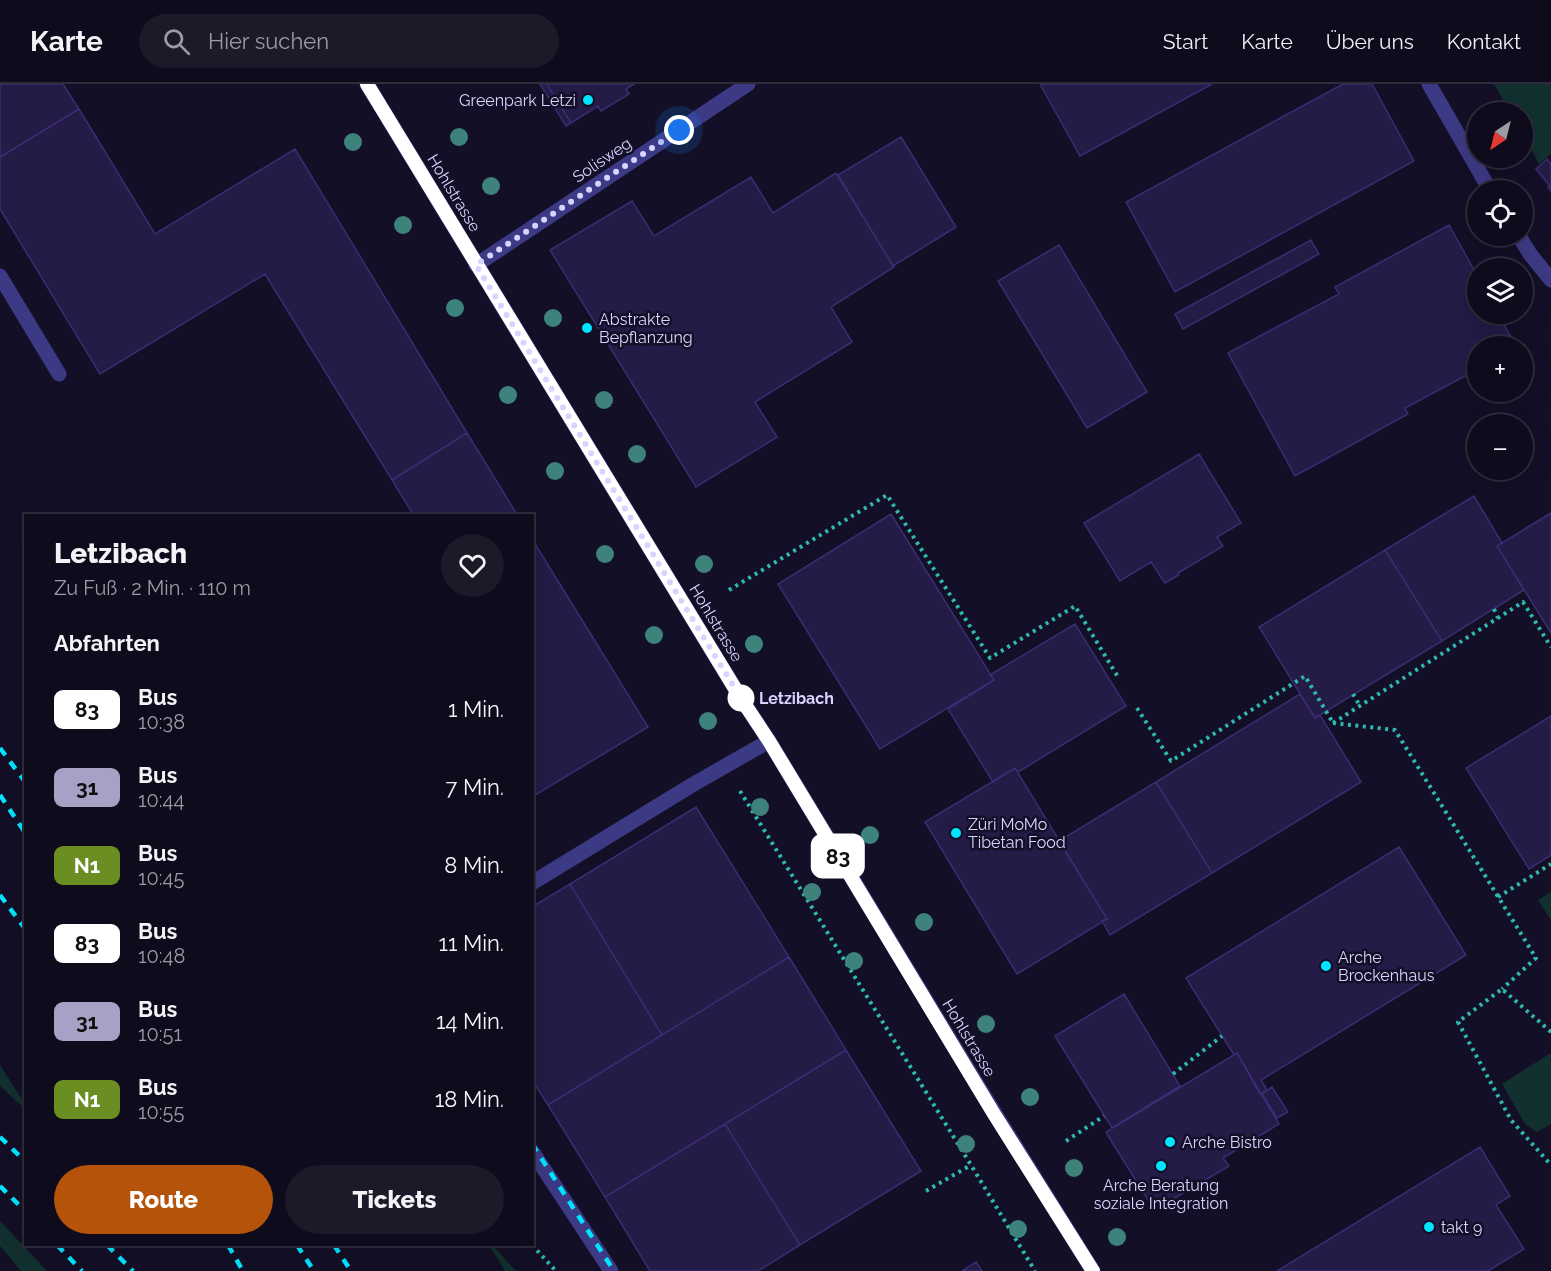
<!DOCTYPE html>
<html lang="de">
<meta charset="utf-8">
<style>
:root{--surface:#0e0b1c;--page:#1c1929;--text:#f1f3f6;--muted:#9b9ba3;--line:#2e2b3b;--accent:#b45309}
body{margin:0;font-family:Raleway,sans-serif;background:var(--page);color:var(--text);height:100vh;display:flex;flex-direction:column;font-size:22px;white-space:nowrap}
*{box-sizing:border-box;margin:0}
p{font-size:20px;color:var(--muted)}
.icon{flex:none;width:33px;height:33px;fill:none;stroke:currentColor;stroke-width:2;stroke-linecap:round;stroke-linejoin:round}
.map{position:relative;flex:1;overflow:hidden}
.sheet{position:absolute;left:24px;top:430px;width:510px;height:732px;display:flex;flex-direction:column;background:var(--surface);border-radius:0px;box-shadow:0 6px 24px #0002,0 0 0 2px var(--line)}
.sheet>*{flex:none}
.badge{padding:0 12px;border-radius:9px;font-size:21px;line-height:39px}
.needle{width:39px;rotate:215deg}
.controls{position:absolute;left:1467px;top:18px;display:grid;gap:12px}
.controls a{display:grid;place-items:center;width:66px;height:66px;border-radius:50%;background:var(--surface);box-shadow:0 6px 24px #0002,0 0 0 2px var(--line);font-size:30px}
.you{position:absolute;width:30px;height:30px;margin:-15px;border:4px solid #fff;border-radius:50%;background:#1a73e8;box-shadow:0 0 0 9px #1a73e833}
.map>.badge{position:absolute;translate:-50% -50%;box-shadow:0 0 0 3px #fff}
h2{padding:0 30px;font-size:22px;line-height:54px}
.round{display:grid;place-items:center;flex:none;width:63px;height:63px;border-radius:32px;background:var(--page)}
.overview{display:flex;align-items:center;justify-content:space-between;height:102px;padding:0 30px}
h1{font-size:28px;font-weight:800;line-height:45px}
.cta{display:flex;gap:12px;margin-top:auto;padding:12px 30px}
.cta a{flex:1;height:69px;border-radius:36px;background:var(--accent);color:#fff;font-size:24px;font-weight:800;line-height:69px;text-align:center}
.cta a+a{background:var(--page);color:var(--text)}
ul{padding:0;list-style:none}
li{display:flex;align-items:center;gap:18px;height:78px;padding:0 30px}
li div{flex:1}
li b{display:block;font-size:22px}
li em{font-style:normal}
li .badge{min-width:66px;font-weight:700;text-align:center}
header{display:flex;align-items:center;gap:36px;box-sizing:border-box;height:84px;padding:0 30px;background:var(--surface);border-bottom:2px solid var(--line)}
header strong{font-size:28px}
nav{display:flex;gap:33px;margin-inline-start:auto;font-size:21px}
.search{width:420px;height:54px;background:var(--page);display:flex;align-items:center;gap:15px;box-sizing:border-box;padding:0 21px;border-radius:33px;color:var(--muted);font-size:22px}
.map>svg:first-child{display:block}
</style>
<header>
<strong>Karte</strong>
<div class="search"><svg class="icon" aria-label="search" viewBox="0 0 24 24"><circle cx="10" cy="10" r="6"/><path d="M15 15l6 6"/></svg>Hier suchen</div>
<nav><a>Start</a><a>Karte</a><a>Über uns</a><a>Kontakt</a></nav>
</header>
<div class="map">
<svg width="1551" height="1187" viewBox="0 0 1551 1187">
<rect width="100%" height="100%" fill="#130f26"/>
<!-- green -->
<path fill="#12302f" d="M1494 0H1551V70L1539 80 1523 50 1522 28H1510Z
M1551 808V836L1538 816Z
M1551 969V1040L1537 1048 1525 1040 1502 1000Z
M0 981 25 1020V1025L0 1002Z
M0 1137 47 1187H21L0 1162Z
M489 1161H492L516 1187H505Z"/>
<!-- building -->
<path fill="#241b47" stroke="#3b2d73" stroke-width="1.5" d="M0 0H63L79 25 0 73Z
M540 0H547L571 39 566 42Z
M547 0H634L626 5 629 10 601 27 598 22 571 39Z
M1040 0H1212L1080 72Z
M1343 0H1372L1414 77 1175 208 1126 118Z
M79 25 155 150 295 65 467 349 392 396 265 190 100 290 0 125V73Z
M901 53 956 143 893 182 838 91Z
M1547 75 1551 80V107L1548 103 1550 102 1536 85Z
M836 89 894 183 831 223 852 258 755 318 777 353 696 403 550 166 632 117 654 152 751 93 773 129Z
M1449 141 1478 193V230H1498L1516 262H1478V285L1405 324 1408 330 1295 392 1228 269 1339 210 1335 203Z
M1311 156 1319 170 1183 245 1175 230Z
M1059 161 1147 308 1087 344 998 197Z
M467 349 518 432H414L392 396Z
M1199 370 1241 439 1217 453 1223 462 1178 489 1179 491 1165 499 1151 478 1120 497 1084 439Z
M1474 412 1502 459 1497 462 1524 506 1442 557 1385 466Z
M1551 429V549L1497 462Z
M891 430 994 596 880 665 778 500Z
M532 455 648 643 532 713Z
M1385 466 1442 557 1315 634 1259 543Z
M1075 540 1126 622 1018 688 1015 684 993 698 948 625 994 596 990 591Z
M1300 610 1315 634 1320 631 1361 698 1212 789 1156 698Z
M1551 632V771L1529 785 1466 684Z
M1015 684 1107 835 1017 890 925 738Z
M1156 698 1212 789 1110 851 1102 837 1107 835 1059 757Z
M696 723 789 873 662 951 570 800Z
M1399 763 1466 871 1261 996 1267 1006 1260 1010 1237 969 1234 971 1186 894Z
M570 800 662 951 548 1021 532 996V823Z
M789 873 846 966 605 1113 548 1021Z
M1124 910 1180 1002 1112 1044 1055 952Z
M846 966 921 1087 800 1161 725 1040Z
M1237 969 1279 1040 1223 1074 1229 1082 1160 1123 1156 1116 1150 1119 1113 1060 1106 1048Z
M1272 1003 1288 1028 1277 1034 1262 1010Z
M725 1040 800 1161 758 1187H650L605 1113Z
M1480 1063 1510 1112 1496 1121 1524 1165 1488 1187H1277Z
M976 1178 982 1187H962Z"/>
<g fill="none" stroke-linecap="round" stroke-linejoin="round">
<!-- path -->
<path stroke="#2fb8b0" stroke-width="4" stroke-dasharray="3 4.5" stroke-linecap="butt" d="M729 506 887 411 990 574 1075 522 1118 593
M1494 525 1498 534
M1353 610 1360 622
M1137 624 1171 677 1305 592 1333 639
M1333 639 1395 646 1536 874 1502 905
M1333 639 1523 518 1551 563
M740 707 971 1081 1035 1187
M1498 813 1551 780
M1551 948 1502 905 1458 938 1511 1036 1551 1081
M1173 990 1222 952
M1066 1057 1104 1032
M926 1107 971 1081
M532 1161 556 1187"/>
<!-- service -->
<path stroke="#3d3a85" stroke-width="15" d="M476 181 748 0
M0 192 59 290
M532 799 692 701 769 657
M532 1067 611 1187"/>
<!-- minor -->
<path stroke="#3d3a85" stroke-width="15" d="M1429 0 1490 106
M1519 152 1530 170 1551 196"/>
<!-- tertiary -->
<path stroke="#3d3a85" stroke-width="15" d="M367 0 742 616 769 657 986 1015 1093 1187"/>
<!-- rail -->
<path stroke="#00e5ff" stroke-width="4.5" stroke-dasharray="9 8" stroke-linecap="butt" d="M0 664 26 699
M0 711 26 750
M0 811 26 846
M0 1053 26 1078
M532 1060 614 1187
M0 1102 26 1128
M57 1161 82 1187
M107 1161 133 1187
M228 1161 243 1187
M297 1161 314 1187
M334 1161 351 1187"/>
</g>
<!-- trees -->
<g fill="#3d827b">
<circle cx="459" cy="53" r="9"/>
<circle cx="353" cy="58" r="9"/>
<circle cx="491" cy="102" r="9"/>
<circle cx="403" cy="141" r="9"/>
<circle cx="455" cy="224" r="9"/>
<circle cx="553" cy="234" r="9"/>
<circle cx="508" cy="311" r="9"/>
<circle cx="604" cy="316" r="9"/>
<circle cx="637" cy="370" r="9"/>
<circle cx="555" cy="387" r="9"/>
<circle cx="605" cy="470" r="9"/>
<circle cx="704" cy="480" r="9"/>
<circle cx="654" cy="551" r="9"/>
<circle cx="754" cy="560" r="9"/>
<circle cx="708" cy="637" r="9"/>
<circle cx="760" cy="723" r="9"/>
<circle cx="870" cy="751" r="9"/>
<circle cx="812" cy="808" r="9"/>
<circle cx="924" cy="838" r="9"/>
<circle cx="854" cy="877" r="9"/>
<circle cx="986" cy="940" r="9"/>
<circle cx="1030" cy="1013" r="9"/>
<circle cx="966" cy="1060" r="9"/>
<circle cx="1074" cy="1084" r="9"/>
<circle cx="1018" cy="1145" r="9"/>
<circle cx="1117" cy="1153" r="9"/>
</g>
<g fill="none" stroke-linecap="round" stroke-linejoin="round">
<!-- line casing -->
<g stroke="#fff" stroke-width="14">
<path id="line" d="M367 0 742 616 769 657 994 1030 1093 1187"/>
</g>
<!-- line -->
<use href="#line" stroke="#fff" stroke-width="9"/>
<!-- walk -->
<path stroke="#d9d4ff" stroke-width="6" stroke-dasharray="0 10.8" d="M679 46 476 181 742 616 741 614"/>
</g>
<!-- markers -->
<g fill="#00e5ff" stroke="#130f26" stroke-width="2">
<circle cx="588" cy="16" r="6"/>
<circle cx="587" cy="244" r="6"/>
<circle cx="956" cy="749" r="6"/>
<circle cx="1326" cy="882" r="6"/>
<circle cx="1170" cy="1058" r="6"/>
<circle cx="1161" cy="1082" r="6"/>
<circle cx="1429" cy="1143" r="6"/>
</g>
<circle fill="#fff" stroke="#fff" stroke-width="3" cx="741" cy="614" r="12"/>
<g text-anchor="middle" dominant-baseline="central" stroke-width="5" stroke-linejoin="round" paint-order="stroke">
<!-- poi labels -->
<g font-size="16" fill="#d9d4ff" stroke="#130f26" text-anchor="start">
<text x="576" y="16" text-anchor="end">Greenpark Letzi</text>
<text x="599" y="235">Abstrakte<tspan x="599" dy="18">Bepflanzung</tspan></text>
<text x="968" y="740">Züri MoMo<tspan x="968" dy="18">Tibetan Food</tspan></text>
<text x="1338" y="873">Arche<tspan x="1338" dy="18">Brockenhaus</tspan></text>
<text x="1182" y="1058">Arche Bistro</text>
<text x="1161" y="1101" text-anchor="middle">Arche Beratung<tspan x="1161" dy="18">soziale Integration</tspan></text>
<text x="1441" y="1143">takt 9</text>
</g>
<!-- street labels -->
<g font-size="16" fill="#d9d4ff" stroke="#130f26">
<text transform="translate(602 76) rotate(-34)">Solisweg</text>
<text transform="translate(454 109) rotate(59)">Hohlstrasse</text>
<text transform="translate(716 539) rotate(59)">Hohlstrasse</text>
<text transform="translate(969 954) rotate(59)">Hohlstrasse</text>
</g>
<!-- stop labels -->
<g font-size="16" font-weight="bold" fill="#d9d4ff" stroke="#130f26" text-anchor="start">
<text x="759" y="614">Letzibach</text>
</g>
</g>
</svg>
<div class="controls">
<a><svg class="needle" viewBox="-14 -14 28 28"><path d="M0-13l5 13h-10z" fill="#e53935"/><path d="M0 13l5-13h-10z" fill="#9b9ba3"/></svg></a>
<a><svg class="icon" aria-label="locate" viewBox="0 0 24 24"><circle cx="12" cy="12" r="6"/><path d="M12 2v4M12 18v4M2 12h4M18 12h4"/></svg></a>
<a><svg class="icon" aria-label="layers" viewBox="0 0 24 24"><path d="M12 4l9 5-9 5-9-5zM3 14l9 5 9-5"/></svg></a>
<a>+</a>
<a>−</a>
</div>
<div class="you" style="left:679px;top:46px"></div>
<b class="badge" style="left:838px;top:772px;background:#fff;color:#111">83</b>
<section class="sheet">
<div class="overview"><div><h1>Letzibach</h1><p>Zu Fuß · 2 Min. · 110 m</p></div><a class="round"><svg class="icon" aria-label="heart" viewBox="0 0 24 24"><path d="M12 20l-8-8c-3-5 5-10 8-4 3-6 11-1 8 4z"/></svg></a></div>
<h2>Abfahrten</h2>
<ul>
<li><span class="badge" style="background:#fff;color:#111">83</span><div><b>Bus</b><p>10:38</p></div><em>1 Min.</em></li>
<li><span class="badge" style="background:#a5a2c6;color:#111">31</span><div><b>Bus</b><p>10:44</p></div><em>7 Min.</em></li>
<li><span class="badge" style="background:#6b8e23;color:#fff">N1</span><div><b>Bus</b><p>10:45</p></div><em>8 Min.</em></li>
<li><span class="badge" style="background:#fff;color:#111">83</span><div><b>Bus</b><p>10:48</p></div><em>11 Min.</em></li>
<li><span class="badge" style="background:#a5a2c6;color:#111">31</span><div><b>Bus</b><p>10:51</p></div><em>14 Min.</em></li>
<li><span class="badge" style="background:#6b8e23;color:#fff">N1</span><div><b>Bus</b><p>10:55</p></div><em>18 Min.</em></li>
</ul>
<div class="cta"><a>Route</a><a>Tickets</a></div>
</section>
</div>
